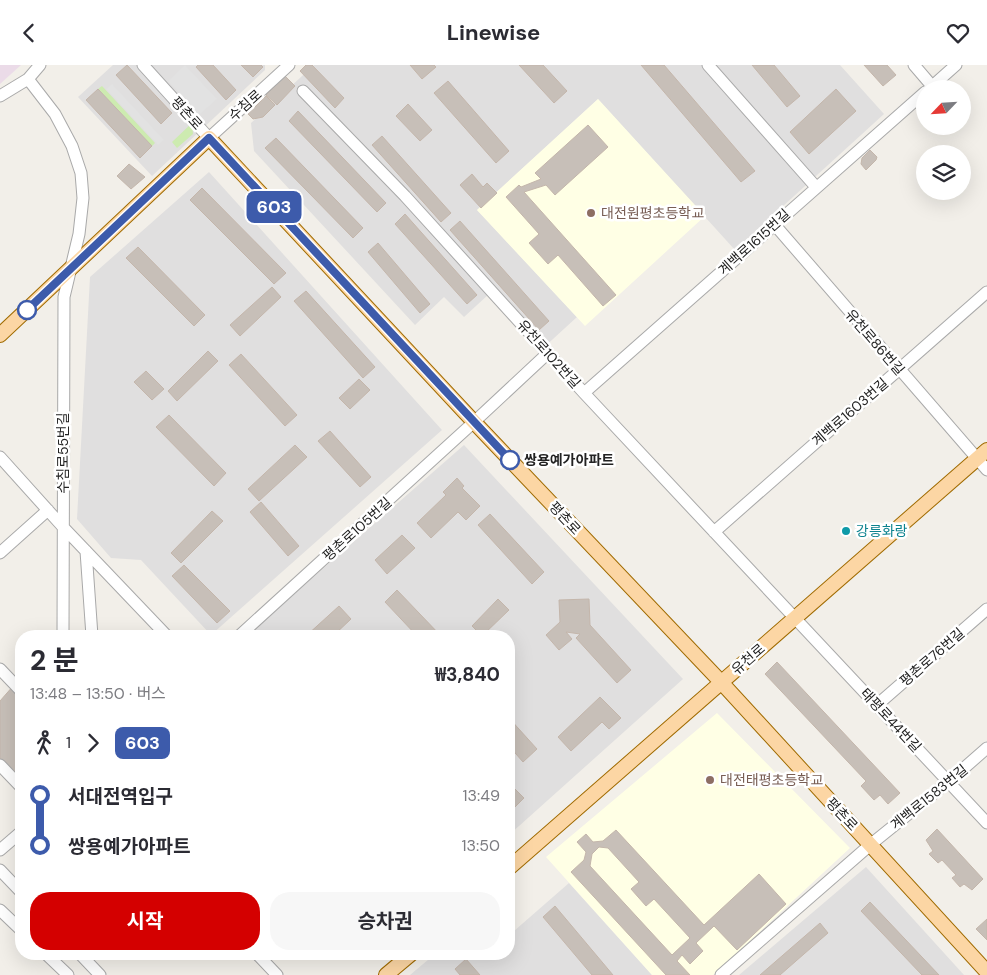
<!DOCTYPE html>
<html lang="ko">
<meta charset="utf-8">
<style>
:root{--surface:#fff;--page:#f7f7f7;--text:#2b2b33;--muted:#7c7c81;--accent:#d40000}
body{margin:0;font-family:"DM Sans","Noto Sans KR",sans-serif;background:var(--page);color:var(--text);height:100vh;display:flex;flex-direction:column;font-size:19px;white-space:nowrap}
*{box-sizing:border-box;margin:0}
p{font-size:16px;color:var(--muted)}
.icon{flex:none;width:28px;height:28px;fill:none;stroke:currentColor;stroke-width:2;stroke-linecap:round;stroke-linejoin:round}
.map{position:relative;flex:1;overflow:hidden}
.details{position:absolute;left:15px;top:565px;width:500px;height:330px;display:flex;flex-direction:column;background:var(--surface);border-radius:20px;box-shadow:0 5px 20px #0002}
.details>*{flex:none}
.badge{padding:0 10px;border-radius:8px;font-size:18px;line-height:32px}
.needle{width:32px;rotate:245deg}
.buttons{position:absolute;left:916px;top:15px;display:grid;gap:10px}
.buttons a{display:grid;place-items:center;width:55px;height:55px;border-radius:50%;background:var(--surface);box-shadow:0 5px 20px #0002;font-size:25px}
.map>.badge{position:absolute;translate:-50% -50%;box-shadow:0 0 0 2px #fff}
.legs{display:flex;align-items:center;gap:8px;height:55px;padding:0 15px;font-size:16px}
.legs p{margin-inline-start:auto}
.overview{display:flex;align-items:center;justify-content:space-between;height:85px;padding:0 15px}
h1{font-size:28px;font-weight:700;line-height:38px}
.button{display:flex;gap:10px;margin-top:auto;padding:10px 15px}
.button a{flex:1;height:58px;border-radius:20px;background:var(--accent);color:#fff;font-size:20px;font-weight:700;line-height:58px;text-align:center}
.button a+a{background:var(--page);color:var(--text)}
ul{padding:0 15px;list-style:none}
li{display:flex;align-items:center;gap:18px;height:50px;font-size:19px}
li i{display:grid;place-items:center;width:8px;height:100%;margin:0 6px;background:currentColor}
li i::after{content:'';width:12px;height:12px;margin:-6px;border:4px solid;border-radius:50%;background:var(--surface)}
li p{margin-inline-start:auto}
li:first-child i{background:linear-gradient(#0000 50%,currentColor 0)}
li:last-child i{background:linear-gradient(currentColor 50%,#0000 0)}
header{display:flex;justify-content:space-between;align-items:center;height:65px;padding:0 15px;background:var(--surface);font-size:22px;font-weight:700}
.map>svg:first-child{display:block}
</style>
<header><svg class="icon" aria-label="back" viewBox="0 0 24 24"><path d="M15 5l-7 7 7 7"/></svg>Linewise<svg class="icon" aria-label="heart" viewBox="0 0 24 24"><path d="M12 20l-8-8c-3-5 5-10 8-4 3-6 11-1 8 4z"/></svg></header>
<div class="map">
<svg width="987" height="910" viewBox="0 0 987 910">
<rect width="100%" height="100%" fill="#f2efe9"/>
<!-- residential -->
<path fill="#e0dfdf" d="M113 0H265V5L152 111 78 32Z
M314 0H840L884 49 735 185 598 34 477 145 577 252 541 285 489 229 464 252 444 232 415 260 254 86 251 58Z
M209 107 442 365 211 570 141 495 111 493 77 454 90 212Z
M464 380 683 614 509 770V571H246Z
M866 802 964 910H739Z
M569 818 652 910H410L435 889H509V861L514 866Z"/>
<!-- industrial -->
<path fill="#ebdbe8" d="M0 0H21L0 19Z"/>
<!-- education -->
<path fill="#ffffe5" d="M598 34 705 151 585 261 477 145Z
M717 648 850 783 713 910H652L546 792Z"/>
<!-- grass -->
<path fill="#cdebb0" d="M102 21 155 78 152 81 98 24Z
M192 58 193 69 177 83 172 77Z"/>
<!-- parking -->
<path fill="#e2e2e2" d="M185 0 217 34 199 50 168 16Z
M112 19 164 75 158 80 106 24Z"/>
<!-- building -->
<path fill="#c7bfb8" stroke="#c4b6ab" fill-rule="evenodd" d="M127 0 172 48 161 59 116 10Z
M198 0H213L236 25 226 35 196 2Z
M241 0H261L263 2 253 12Z
M306 0H312L344 33 335 43 300 6Z
M410 0H434L436 2 422 14Z
M519 0H543L567 26 554 38Z
M641 0H664L755 106 741 117Z
M752 0H774L800 31 787 42Z
M864 0H887L896 10 883 21Z
M285 11 295 21 277 40 266 30Z
M448 16 509 86 496 98 434 28Z
M98 24 152 81 140 93 86 35Z
M836 24 856 46 809 89 790 67Z
M266 31 275 40 263 52 253 54 248 49Z
M408 39 432 65 420 76 396 51Z
M298 46 386 138 377 147 289 56Z
M588 60 608 82 555 130 546 120 524 127 616 230 603 241 558 190 548 199 529 178 539 169 506 132 519 120 521 122 541 114 535 108Z
M382 71 451 148 441 157 372 80Z
M276 73 363 163 353 173 265 83Z
M870 85 877 92 876 95 866 105 861 99 862 93Z
M129 99 145 112 131 124 117 111Z
M472 109 483 122 487 118 497 128 481 143 460 120Z
M202 123 286 208 274 219 190 135Z
M405 149 477 230 467 239 395 159Z
M460 156 549 256 539 265 450 165Z
M378 178 430 239 420 248 368 187Z
M138 182 205 250 194 261 126 193Z
M272 222 281 232 240 271 230 260Z
M306 226 375 302 363 313 294 236Z
M208 286 218 296 177 336 168 326Z
M241 289 297 350 285 361 229 300Z
M146 306 164 324 152 335 134 317Z
M359 314 370 325 350 344 339 333Z
M169 350 226 408 214 421 156 362Z
M330 366 371 412 360 422 318 376Z
M295 380 307 392 259 436 248 424Z
M457 413 464 421 462 423 480 441 466 455 458 447 431 473 417 458 446 430 443 427Z
M261 437 299 481 288 491 250 447Z
M212 446 223 456 181 498 171 488Z
M490 449 544 507 532 519 478 460Z
M402 470 415 483 387 509 375 495Z
M184 500 230 546 217 558 172 511Z
M397 525 441 571H417L385 537Z
M498 534 509 545 482 571 472 561Z
M589 534 590 560 631 605 617 618 576 573 580 569 566 567 572 574 559 585 546 570 560 557 559 535Z
M339 541 351 554 333 571H306Z
M777 597 900 728 888 739 880 730 874 735 861 721 866 716 765 609Z
M14 620 21 626V705L13 713 0 700V636Z
M600 632 621 653 609 664 602 657 571 686 558 672Z
M509 653 537 684 523 697 509 681Z
M509 718 524 733 512 745 509 741Z
M937 764 983 814 972 825 964 819 960 822 952 813 956 810 942 795 938 798 929 789 933 786 926 775Z
M616 765 704 860 759 809 786 839 737 885 714 861 696 878 703 886 690 899 682 890 677 896 690 910H666L571 807 584 795 586 787 577 777 586 769 593 777 603 776ZM599 782 608 783 639 817 631 824 646 841 654 834 690 873 672 890 590 801 592 789Z
M870 837 939 910H922L861 846Z
M555 841 613 910H592L543 852Z
M987 854V875L976 864Z
M820 858 828 868 780 910H760Z
M466 894 480 910H460L455 904Z"/>
<g fill="none" stroke-linecap="round" stroke-linejoin="round">
<!-- minor casing -->
<g stroke="#a9a9a9" stroke-width="13">
<path id="minor" d="M143 0 209 73 289 0
M708 0 816 122
M914 0 932 21
M28 14 55 49 72 81 81 108 83 133 79 169 64 232 63 571
M929 24 956 0
M303 26 405 131 584 328 987 758
M0 31 28 14 40 0
M774 159 987 405
M584 328 925 27
M0 392 63 462 167 571
M714 467 987 227
M86 486 92 571
M0 488 48 445
M239 571 474 357 548 288
M0 604 21 626
M877 640 987 544
M0 700 21 722
M0 785 21 767
M0 805 21 827
M0 845 21 865
M46 889 68 910
M80 889 100 910
M257 889 277 910
M721 910 870 780 948 717 987 683"/>
</g>
<!-- major casing -->
<g stroke="#a06b00" stroke-width="16">
<path id="major" d="M0 270 209 73 474 357 721 617 987 907
M509 803 987 385
M386 910 411 889"/>
</g>
<!-- minor -->
<use href="#minor" stroke="#fff" stroke-width="11"/>
<!-- major -->
<use href="#major" stroke="#fcd6a4" stroke-width="14"/>
</g>
<g fill="none" stroke-linecap="round" stroke-linejoin="round">
<!-- line-1 casing -->
<g stroke="#fff" stroke-width="11">
<path id="line-1" d="M27 245 209 73 510 395"/>
</g>
<!-- line-1 -->
<use href="#line-1" stroke="#3d5bab" stroke-width="8"/>
</g>
<!-- markers -->
<g fill="#8d6e63" stroke="#fff" stroke-width="2">
<circle cx="591" cy="148" r="5"/>
<circle cx="710" cy="715" r="5"/>
</g>
<g fill="#fff" stroke="#3d5bab" stroke-width="2.5">
<circle cx="27" cy="245" r="9"/>
<circle cx="510" cy="395" r="9"/>
</g>
<circle fill="#0f9aa8" stroke="#fff" stroke-width="2" cx="846" cy="466" r="5"/>
<g text-anchor="middle" dominant-baseline="central" stroke-width="5" stroke-linejoin="round" paint-order="stroke">
<!-- street labels -->
<g font-size="14" fill="#222" stroke="#fff">
<text transform="translate(245 40) rotate(-42)">수침로</text>
<text transform="translate(187 48) rotate(48)">평촌로</text>
<text transform="translate(754 177) rotate(-42)">계백로1615번길</text>
<text transform="translate(875 277) rotate(49)">유천로86번길</text>
<text transform="translate(549 289) rotate(48)">유천로102번길</text>
<text transform="translate(850 347) rotate(-41)">계백로1603번길</text>
<text transform="translate(63 388) rotate(-90)">수침로55번길</text>
<text transform="translate(565 453) rotate(47)">평촌로</text>
<text transform="translate(357 464) rotate(-42)">평촌로105번길</text>
<text transform="translate(932 592) rotate(-41)">평촌로76번길</text>
<text transform="translate(748 594) rotate(-41)">유천로</text>
<text transform="translate(891 655) rotate(47)">태평로44번길</text>
<text transform="translate(929 732) rotate(-39)">계백로1583번길</text>
<text transform="translate(842 749) rotate(47)">평촌로</text>
</g>
<!-- education labels -->
<g font-size="14" fill="#785e54" stroke="#fff" text-anchor="start">
<text x="601" y="148">대전원평초등학교</text>
<text x="720" y="715">대전태평초등학교</text>
</g>
<!-- stop labels -->
<g font-size="14" font-weight="bold" fill="#222" stroke="#fff" text-anchor="start">
<text x="524" y="395">쌍용예가아파트</text>
</g>
<!-- culture labels -->
<g font-size="14" fill="#0d838f" stroke="#fff" text-anchor="start">
<text x="856" y="466">강릉화랑</text>
</g>
</g>
</svg>
<div class="buttons">
<a><svg class="needle" viewBox="-14 -14 28 28"><path d="M0-13l5 13h-10z" fill="#e53935"/><path d="M0 13l5-13h-10z" fill="#7c7c81"/></svg></a>
<a><svg class="icon" aria-label="layers" viewBox="0 0 24 24"><path d="M12 4l9 5-9 5-9-5zM3 14l9 5 9-5"/></svg></a>
</div>
<b class="badge" style="left:274px;top:142px;background:#3d5bab;color:#fff">603</b>
<section class="details">
<div class="overview"><div><h1>2 분</h1><p>13:48 – 13:50 · 버스</p></div><b>₩3,840</b></div>
<div class="legs"><svg class="icon" aria-label="walk" viewBox="0 0 24 24"><circle cx="13" cy="4" r="2"/><path d="M13 8l-2 6 4 7M11 14l-3 7M7 12l3-4h3l4 4"/></svg>1<svg class="icon" aria-label="forward" viewBox="0 0 24 24"><path d="M9 5l7 7-7 7"/></svg><b class="badge" style="background:#3d5bab;color:#fff">603</b></div>
<ul>
<li><i style="color:#3d5bab"></i><b>서대전역입구</b><p>13:49</p></li>
<li><i style="color:#3d5bab"></i><b>쌍용예가아파트</b><p>13:50</p></li>
</ul>
<div class="button"><a>시작</a><a>승차권</a></div>
</section>
</div>
